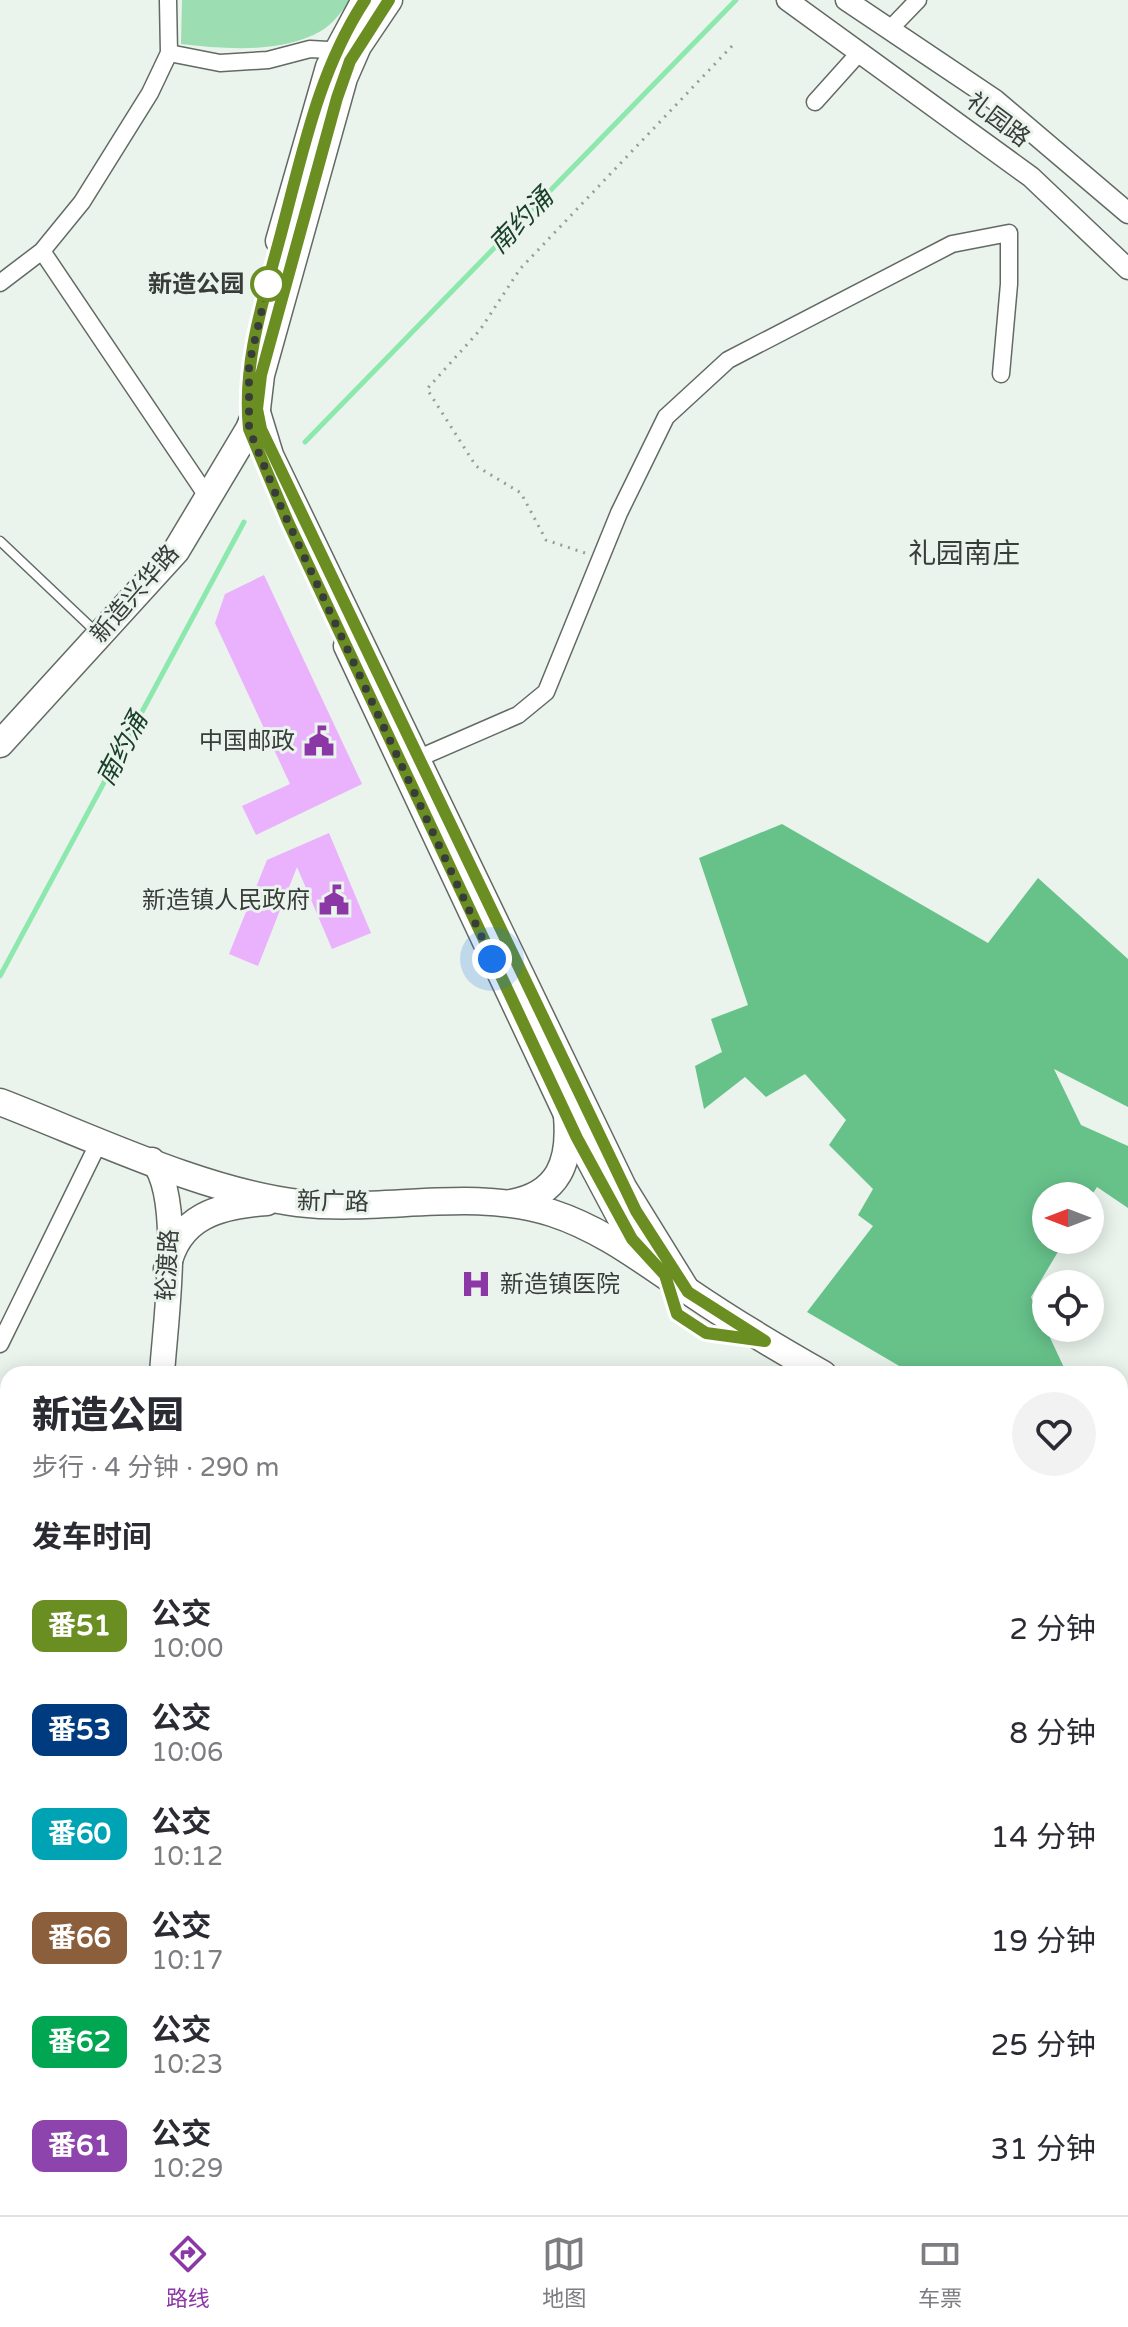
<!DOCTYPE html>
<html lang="zh">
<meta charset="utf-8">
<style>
:root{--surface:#fff;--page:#f2f2f3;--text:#2b2b33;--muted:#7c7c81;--line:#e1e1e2;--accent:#8c37a6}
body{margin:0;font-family:"Varela Round","Noto Sans SC",sans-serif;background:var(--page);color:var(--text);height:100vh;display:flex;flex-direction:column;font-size:30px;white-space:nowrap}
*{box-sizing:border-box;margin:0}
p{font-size:26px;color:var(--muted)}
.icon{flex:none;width:44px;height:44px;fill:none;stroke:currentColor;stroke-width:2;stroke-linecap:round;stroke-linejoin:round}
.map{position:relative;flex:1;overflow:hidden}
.drawer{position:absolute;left:0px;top:1366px;width:1128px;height:850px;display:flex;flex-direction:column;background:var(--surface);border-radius:24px 24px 0 0;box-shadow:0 4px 20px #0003}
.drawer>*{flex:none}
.badge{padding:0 16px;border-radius:12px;font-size:28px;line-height:52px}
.needle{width:52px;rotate:270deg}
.buttons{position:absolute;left:1032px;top:1182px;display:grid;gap:16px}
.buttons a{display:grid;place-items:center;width:72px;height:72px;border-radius:50%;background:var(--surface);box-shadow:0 4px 20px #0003;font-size:40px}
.you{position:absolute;width:40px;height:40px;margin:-20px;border:6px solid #fff;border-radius:50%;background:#1a73e8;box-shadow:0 0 0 12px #1a73e833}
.map>.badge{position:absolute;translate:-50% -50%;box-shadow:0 0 0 4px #fff}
h2{padding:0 32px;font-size:30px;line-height:72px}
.round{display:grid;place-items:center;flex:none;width:84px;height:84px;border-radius:42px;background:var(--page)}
.headline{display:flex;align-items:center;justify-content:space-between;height:136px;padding:0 32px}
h1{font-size:38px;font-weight:800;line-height:60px}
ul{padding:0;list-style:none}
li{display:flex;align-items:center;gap:24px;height:104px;padding:0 32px}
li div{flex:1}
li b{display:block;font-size:30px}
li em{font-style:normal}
li .badge{min-width:88px;font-weight:700;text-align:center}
.tab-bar{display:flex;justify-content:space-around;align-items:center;height:112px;border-top:2px solid var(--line);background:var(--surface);font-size:22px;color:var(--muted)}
.tab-bar a{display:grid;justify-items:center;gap:4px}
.tab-bar .active{color:var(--accent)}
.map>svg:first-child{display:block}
</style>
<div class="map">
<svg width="1128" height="2215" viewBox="0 0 1128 2215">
<rect width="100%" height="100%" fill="#eaf3ec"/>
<!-- green -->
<path fill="#9cddb2" d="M182 0H351C342 11 333 24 321 31 280 54 225 49 181 44Z
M611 2208H882L892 2215H610Z"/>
<!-- forest -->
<path fill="#67c28a" d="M782 824 988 943 1038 878 1128 959V1107L1054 1069 1081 1125 1128 1146V1208L1097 1187 1090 1198 1046 1196V1240H1065L1031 1297 1067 1374H913L807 1312 873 1226 858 1215 873 1189 829 1145 846 1120 805 1074 766 1097 745 1077 704 1109 695 1066 722 1052 711 1019 748 1005 699 858Z"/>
<!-- water -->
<path fill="#8de8ae" d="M0 1871 8 1874V2208H357L364 2215H0Z"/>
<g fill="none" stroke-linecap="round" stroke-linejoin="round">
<!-- stream -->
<path stroke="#8de8ae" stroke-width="5" d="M305 442 736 0
M0 976 244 522"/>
</g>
<!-- building -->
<path fill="#eab1fd" d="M264 575 362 784 256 835 242 806 290 784 215 623 225 594Z
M329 833 371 933 332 949 297 867 258 966 229 954 267 860Z"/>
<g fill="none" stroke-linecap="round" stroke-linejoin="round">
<!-- primary-tunnel -->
<path stroke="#c7cfc8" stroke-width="26" stroke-dasharray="26 13" stroke-linecap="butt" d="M1120 1460 1128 1453
M1120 1515 1128 1508
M928 2208 938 2215
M313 2215 320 2208
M371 2215 379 2208"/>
<!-- service casing -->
<g stroke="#626a64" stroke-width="11">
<path id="service" d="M0 541 95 631
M668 1287 677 1314 706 1333 745 1338
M0 1888 8 1886"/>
</g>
<!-- minor casing -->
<g stroke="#626a64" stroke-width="19">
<path id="minor" d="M891 28 918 0
M169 53 220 63 268 60 310 49 328 50 343 57
M815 102 859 53
M42 251 209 499
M0 283 42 251 82 202 150 93 169 53 168 0
M419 758 518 715 546 692 619 513 666 417 728 360 952 244 1009 233V284L1001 374
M0 1344 100 1140"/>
</g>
<!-- tertiary casing -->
<g stroke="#626a64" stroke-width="23">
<path id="tertiary" d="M787 0 1031 177 1128 269
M846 0 995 100 1128 213
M0 1859H8
M977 2208 986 2215
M1057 2208 1066 2215"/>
</g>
<!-- secondary casing -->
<g stroke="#626a64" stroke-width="27">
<path id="secondary" d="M257 409 271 455 624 1187 687 1289
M346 646 577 1138 620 1219 651 1261
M152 1160C184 1197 165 1323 162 1374"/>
</g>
<!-- primary casing -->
<g stroke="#626a64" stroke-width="29">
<path id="primary" d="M279 241 329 67 365 0
M0 744 176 551 249 429 257 409 261 375 344 78 358 46 389 0
M0 1102C91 1137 202 1191 298 1203 382 1213 470 1187 552 1213 604 1230 644 1262 688 1291 732 1321 777 1348 823 1374
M511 1203C559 1194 571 1162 567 1116
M167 1269C177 1216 220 1205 267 1202
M1120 1545 1128 1549"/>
</g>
<!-- path -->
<path stroke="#969d98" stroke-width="3" stroke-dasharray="2 6" stroke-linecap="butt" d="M585 553 546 540 521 493 476 466 427 389 480 330 520 269 732 46"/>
<!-- service -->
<use href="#service" stroke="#fff" stroke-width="8"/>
<!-- minor -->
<use href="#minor" stroke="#fff" stroke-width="16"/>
<!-- tertiary -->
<use href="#tertiary" stroke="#fff" stroke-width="20"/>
<!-- secondary -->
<use href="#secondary" stroke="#fff" stroke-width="24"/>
<!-- primary -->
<use href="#primary" stroke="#fff" stroke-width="26"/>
</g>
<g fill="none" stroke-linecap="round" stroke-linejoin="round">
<!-- line casing -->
<g stroke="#fff" stroke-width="18">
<path id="line" d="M365 0C319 70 303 151 282 230 265 295 242 361 249 429L288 522 577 1138 632 1239 665 1275 677 1314 706 1333 765 1341 688 1292 636 1211 261 429 257 409 261 375 337 98 350 61 389 0"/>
</g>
<!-- line -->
<use href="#line" stroke="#6b8e23" stroke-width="12"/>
<!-- walk -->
<path stroke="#393d3a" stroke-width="8" stroke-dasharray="0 14.4" d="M268 284 249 365V429L281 507 492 959"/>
</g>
<!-- icons -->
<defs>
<g id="civic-bare" transform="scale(2.4)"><path d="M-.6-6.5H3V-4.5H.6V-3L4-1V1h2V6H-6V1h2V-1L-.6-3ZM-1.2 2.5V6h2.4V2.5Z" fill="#8c37a6" stroke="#eaf3ec" stroke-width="2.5" paint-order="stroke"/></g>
<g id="hospital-bare" transform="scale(2.4)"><path d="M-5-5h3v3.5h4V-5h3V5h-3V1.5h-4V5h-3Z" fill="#8c37a6" stroke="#eaf3ec" stroke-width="2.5" paint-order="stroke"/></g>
</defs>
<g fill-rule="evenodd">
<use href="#civic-bare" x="319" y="741"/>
<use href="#civic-bare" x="334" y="900"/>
<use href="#hospital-bare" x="476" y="1284"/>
</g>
<!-- markers -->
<circle fill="#fff" stroke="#6b8e23" stroke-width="4" cx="268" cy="284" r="16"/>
<g text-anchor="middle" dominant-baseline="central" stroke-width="6" stroke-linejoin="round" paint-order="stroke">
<!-- street labels -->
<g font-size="24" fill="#393d3a" stroke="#eaf3ec">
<text transform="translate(998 120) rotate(37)">礼园路</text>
<text transform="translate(135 594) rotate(-49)">新造兴华路</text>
<text transform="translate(333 1202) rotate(1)">新广路</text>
<text transform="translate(168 1265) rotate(-87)">轮渡路</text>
</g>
<!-- stop labels -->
<g font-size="24" font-weight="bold" fill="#393d3a" stroke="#eaf3ec" text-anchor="end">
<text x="244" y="284">新造公园</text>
</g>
<!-- poi labels -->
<g font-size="24" fill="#393d3a" stroke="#eaf3ec" text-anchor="end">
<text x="295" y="741">中国邮政</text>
<text x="310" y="900">新造镇人民政府</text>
<text x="500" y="1284" text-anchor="start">新造镇医院</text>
</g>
<!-- water labels -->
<g font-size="26" font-style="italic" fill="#194029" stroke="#eaf3ec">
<text transform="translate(521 221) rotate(-46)">南约涌</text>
<text transform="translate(122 749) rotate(-62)">南约涌</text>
</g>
<!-- quarter labels -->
<g font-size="28" fill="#393d3a" stroke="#eaf3ec">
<text x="964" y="554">礼园南庄</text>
</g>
</g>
</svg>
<div class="buttons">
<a><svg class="needle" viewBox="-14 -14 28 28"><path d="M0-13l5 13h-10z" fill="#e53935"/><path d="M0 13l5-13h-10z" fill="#7c7c81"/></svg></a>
<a><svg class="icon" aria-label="locate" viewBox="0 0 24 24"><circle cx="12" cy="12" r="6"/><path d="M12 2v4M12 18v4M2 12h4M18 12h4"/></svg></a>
</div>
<div class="you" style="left:492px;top:959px"></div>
<section class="drawer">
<div class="headline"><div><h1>新造公园</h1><p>步行 · 4 分钟 · 290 m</p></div><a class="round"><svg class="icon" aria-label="heart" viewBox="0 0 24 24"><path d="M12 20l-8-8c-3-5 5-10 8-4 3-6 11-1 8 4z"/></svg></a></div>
<h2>发车时间</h2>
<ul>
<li><span class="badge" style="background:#6b8e23;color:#fff">番51</span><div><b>公交</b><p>10:00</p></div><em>2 分钟</em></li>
<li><span class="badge" style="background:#003b80;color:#fff">番53</span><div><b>公交</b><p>10:06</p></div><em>8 分钟</em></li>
<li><span class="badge" style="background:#00a3b4;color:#fff">番60</span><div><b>公交</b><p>10:12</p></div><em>14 分钟</em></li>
<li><span class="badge" style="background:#8b5e3c;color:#fff">番66</span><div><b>公交</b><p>10:17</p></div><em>19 分钟</em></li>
<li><span class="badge" style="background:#00a651;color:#fff">番62</span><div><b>公交</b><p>10:23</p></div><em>25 分钟</em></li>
<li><span class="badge" style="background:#8e44ad;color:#fff">番61</span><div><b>公交</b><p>10:29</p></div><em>31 分钟</em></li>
</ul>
</section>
</div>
<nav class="tab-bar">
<a class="active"><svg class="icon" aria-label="directions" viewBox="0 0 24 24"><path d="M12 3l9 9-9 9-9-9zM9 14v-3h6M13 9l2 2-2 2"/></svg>路线</a>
<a><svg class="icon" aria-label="map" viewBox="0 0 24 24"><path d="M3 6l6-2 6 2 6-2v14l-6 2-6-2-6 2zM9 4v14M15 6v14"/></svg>地图</a>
<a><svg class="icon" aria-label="tickets" viewBox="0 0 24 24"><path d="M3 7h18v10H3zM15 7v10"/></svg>车票</a>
</nav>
